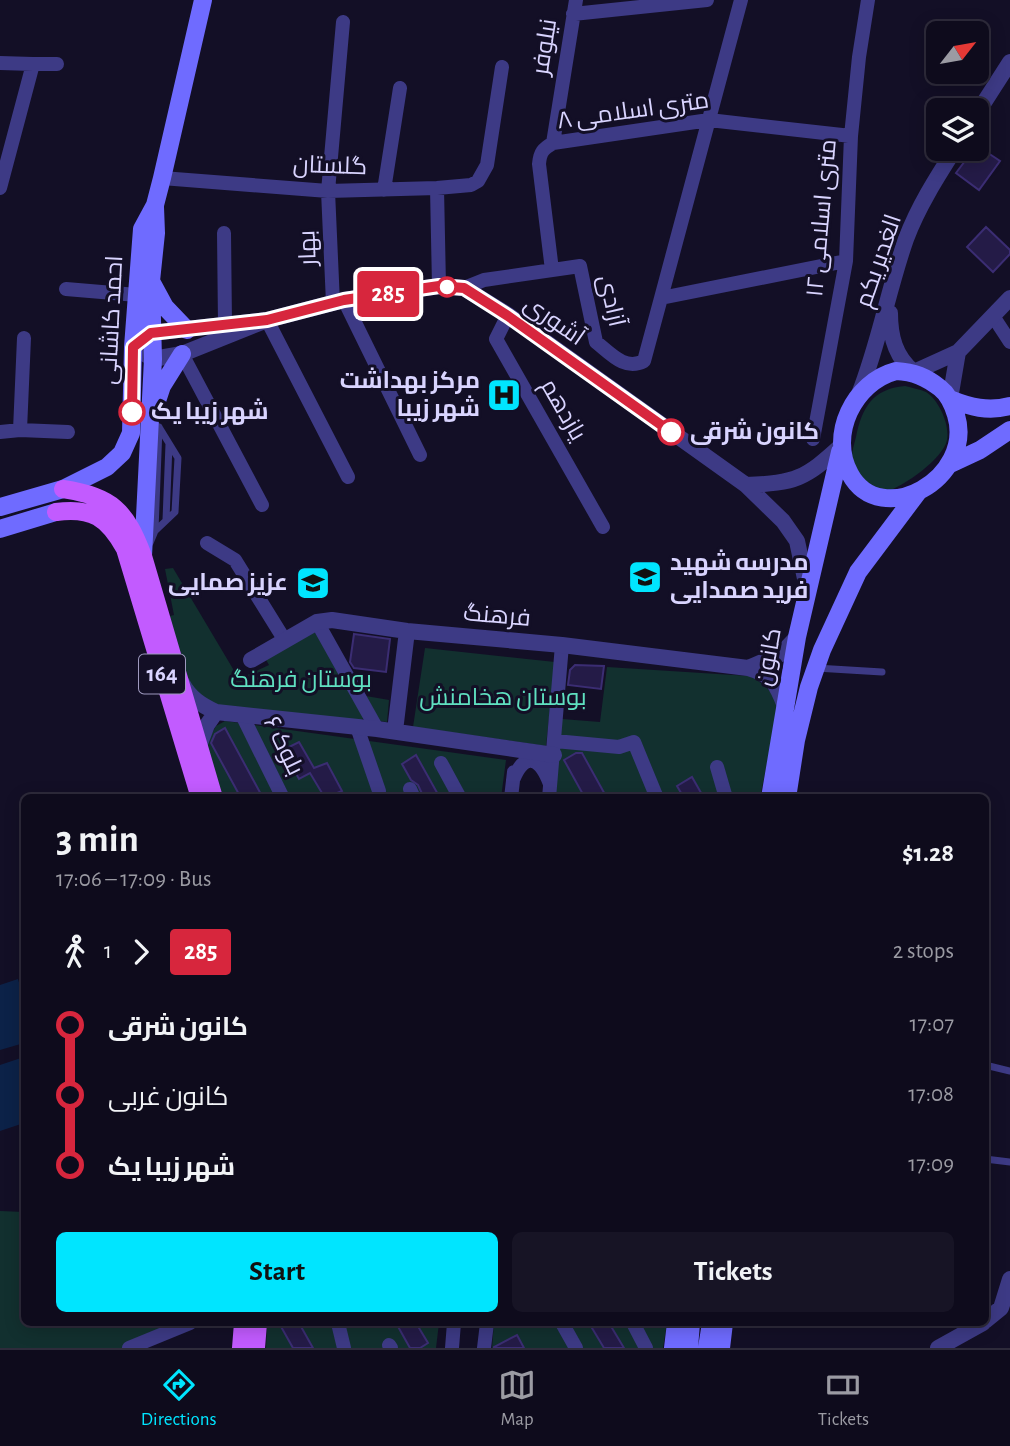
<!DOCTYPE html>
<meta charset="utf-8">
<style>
:root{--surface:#0e0b1c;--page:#171425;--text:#f1f3f6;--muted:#9b9ba3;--line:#2e2b3b;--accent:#00e5ff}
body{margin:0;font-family:"Alegreya Sans",Cairo,sans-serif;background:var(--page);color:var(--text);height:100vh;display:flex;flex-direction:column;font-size:26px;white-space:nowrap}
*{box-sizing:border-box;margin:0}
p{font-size:23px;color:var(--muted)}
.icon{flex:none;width:38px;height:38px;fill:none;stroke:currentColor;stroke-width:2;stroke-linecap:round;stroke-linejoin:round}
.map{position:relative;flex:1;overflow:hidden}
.drawer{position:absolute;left:21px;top:794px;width:968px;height:532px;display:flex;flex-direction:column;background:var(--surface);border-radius:10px;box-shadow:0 4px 18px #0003,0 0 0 2px var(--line)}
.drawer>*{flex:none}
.badge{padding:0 14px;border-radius:5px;font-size:24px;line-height:46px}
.needle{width:46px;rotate:59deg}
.tools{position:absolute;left:926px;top:21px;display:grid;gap:14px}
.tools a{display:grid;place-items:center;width:63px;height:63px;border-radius:10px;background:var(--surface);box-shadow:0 4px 18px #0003,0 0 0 2px var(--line);font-size:35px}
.map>.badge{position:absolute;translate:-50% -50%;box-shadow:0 0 0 4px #fff}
.legs{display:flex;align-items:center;gap:10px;height:77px;padding:0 35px;font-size:23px}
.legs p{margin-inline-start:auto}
.headline{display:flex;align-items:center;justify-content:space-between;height:119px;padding:0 35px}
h1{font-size:38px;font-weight:700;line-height:52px}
.button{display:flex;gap:14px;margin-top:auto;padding:14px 35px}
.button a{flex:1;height:80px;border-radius:10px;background:var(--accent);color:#111;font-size:28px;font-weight:700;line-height:80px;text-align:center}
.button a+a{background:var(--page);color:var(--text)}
ul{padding:0 35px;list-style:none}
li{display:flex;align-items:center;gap:24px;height:70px;font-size:26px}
li i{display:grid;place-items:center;width:10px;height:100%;margin:0 9px;background:currentColor}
li i::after{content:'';width:18px;height:18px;margin:-9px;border:5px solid;border-radius:50%;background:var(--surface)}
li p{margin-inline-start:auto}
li:first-child i{background:linear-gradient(#0000 50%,currentColor 0)}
li:last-child i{background:linear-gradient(currentColor 50%,#0000 0)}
.tabs{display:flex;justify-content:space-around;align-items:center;height:98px;border-top:2px solid var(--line);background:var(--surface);font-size:19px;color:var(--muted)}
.tabs a{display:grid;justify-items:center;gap:4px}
.tabs .active{color:var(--accent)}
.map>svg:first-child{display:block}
</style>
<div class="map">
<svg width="1010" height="1348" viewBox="0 0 1010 1348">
<rect width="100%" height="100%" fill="#130f26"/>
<!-- green -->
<path fill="#12302f" d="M905 386C912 388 919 389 926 392 939 400 950 425 947 440 943 459 904 486 886 492 873 486 859 479 853 464 850 457 854 445 856 437 862 408 872 389 905 386Z
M173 568 239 679 269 665 265 658 314 631 364 716 361 722 214 705 189 686 166 617 174 615 165 569Z
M425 648 555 662 546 746 413 727Z
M607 667 749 676C764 683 773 691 778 708L760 798H552L562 719 600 722Z
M366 696 389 700 387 722 380 721Z
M225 721 506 760 501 798H221L205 746 216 726Z
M0 1211 24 1212V1323H187L124 1348H0Z
M267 1323H439L436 1348H266Z
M494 1323H667L663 1348H492Z"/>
<!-- water -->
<path fill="#0c2248" d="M18 979 24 1000V1043L0 1050V985Z
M24 1057V1123L0 1131V1065Z"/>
<!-- building -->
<path fill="#241b47" stroke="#3b2d73" stroke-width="2" d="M976 145 1000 161 979 190 956 173 974 149H976Z
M986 227 1010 250V254L993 272 967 247Z
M354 634 390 639 386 672 354 668 350 662Z
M575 665 604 666 601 689 568 685 570 670Z
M225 728 263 798H241L211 743 215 734Z
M299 742 314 768 327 763 342 791 325 798 310 773 299 779 283 750Z
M576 753H582L607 798H585L564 760Z
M416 755 440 798H424L418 785 411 780 402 764Z
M692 777 704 798H684L677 786Z
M279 1323H299L313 1348H293Z
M396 1323H416L428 1343 420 1348H410Z
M589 1323H609L624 1348H604Z
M517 1335 524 1348H494V1347Z"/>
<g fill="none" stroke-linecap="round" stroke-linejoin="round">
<!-- service -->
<path stroke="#3d3a85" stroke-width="7" d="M166 520 169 444
M155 530 159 427
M150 543 155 531 175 512 178 458 159 427 152 424
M816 668 882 672
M985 1065 1010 1071
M985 1159 1010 1162"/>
<!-- minor -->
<path stroke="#3d3a85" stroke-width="14" d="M573 14 707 0
M0 63 33 64 0 188
M33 64H57
M553 143 576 0
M162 178 328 191 437 188 471 185 478 181 487 165 502 67
M437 188 439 286
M384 190 400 88
M224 233 225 324
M552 270 539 164C540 152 543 149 553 143L709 120 851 136
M464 288 484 280 580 266 596 342C611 354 625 371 644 361L661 298 846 261
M66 289 137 295
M661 298 741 0
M344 300 420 455
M333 303 328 191 343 22
M508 315 496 339 603 527
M993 316 1010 342
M267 320 348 477
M182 354 262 505
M20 430 24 338
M0 432 20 430 68 432
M813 439 846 261 851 136 859 57 868 0
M207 543 235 560 284 639
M317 622 377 729
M242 715 283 798
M357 727 379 791
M555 741 619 747 634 742 657 798
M441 763 460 798
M717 767 726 798
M513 780C525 750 540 758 550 784
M410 789 414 798
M511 798 514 772
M549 798 562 645
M338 1323 344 1348
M562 1323 576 1348
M633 1323 646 1348
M389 1345 391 1348
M129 1348 190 1323
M452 1348 454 1323
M484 1348 487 1323"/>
<!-- tertiary -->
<path stroke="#3d3a85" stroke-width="16" d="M976 115 1010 62
M890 313C890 336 895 357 914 372L958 352 1010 298
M267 320 182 354 153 359 133 347 151 333 267 320 344 300 439 286 464 288 508 315 746 485 783 521 797 541 807 588
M859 394C879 344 888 290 906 239 918 207 937 177 955 149
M950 399 958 352
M746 485C796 483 805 479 842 445
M251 660 317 622 332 620 407 631 562 645 748 668C773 676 776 683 785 706
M748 668 781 654 797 637
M182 683C190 698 201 705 216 712L377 729 554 755
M395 731 407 631
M199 746 207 725 216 712
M985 1321 1001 1308 1010 1279
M938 1348 983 1323"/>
<!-- secondary -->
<path stroke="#6f6bff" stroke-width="18" d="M152 283 165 307 187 330
M896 371C914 372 926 377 940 388 949 395 953 405 956 415 975 478 881 531 850 474 828 435 854 382 896 371Z
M950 399C970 407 988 412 1010 406
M156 404 162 386 182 354
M950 464 980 450 1010 430
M0 507 63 489 107 467 122 453 131 433 133 347 142 229 155 205 162 178 203 0
M0 529 56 512
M143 556 153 359 151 281 156 233 155 207
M770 798 797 637 840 452
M787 798 796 740 809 687 822 650 858 572 918 492
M673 1348 676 1323
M689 1348 691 1323
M707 1348 711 1323
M721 1348 724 1323"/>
<!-- primary -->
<path stroke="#c25bff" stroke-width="18" d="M63 489C112 496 126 511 143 556L214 798
M56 512C92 507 108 518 125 549L200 798
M241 1348 243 1323
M256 1348 258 1323"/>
</g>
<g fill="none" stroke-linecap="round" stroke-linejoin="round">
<!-- line-1 casing -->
<g stroke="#fff" stroke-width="16">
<path id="line-1" d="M132 412 133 347 151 333 267 320 344 300 439 286 464 288 508 316 671 432"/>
</g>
<!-- line-1 -->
<use href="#line-1" stroke="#d7263d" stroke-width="10"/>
</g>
<!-- icons -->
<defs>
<g id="hospital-square" transform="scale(1.75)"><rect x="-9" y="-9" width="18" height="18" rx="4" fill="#00e5ff" stroke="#130f26"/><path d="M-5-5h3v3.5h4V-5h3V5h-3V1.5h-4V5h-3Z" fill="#111"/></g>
<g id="school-square" transform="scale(1.75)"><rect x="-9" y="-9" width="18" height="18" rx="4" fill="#00e5ff" stroke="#130f26"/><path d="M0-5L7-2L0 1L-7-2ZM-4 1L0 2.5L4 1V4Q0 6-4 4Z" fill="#111"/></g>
</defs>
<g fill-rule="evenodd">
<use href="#hospital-square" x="504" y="395"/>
<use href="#school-square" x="645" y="577"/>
<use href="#school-square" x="313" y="583"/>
</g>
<!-- markers -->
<g fill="#fff" stroke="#d7263d" stroke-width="3.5">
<circle cx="447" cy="287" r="9"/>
<circle cx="132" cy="412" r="12"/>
<circle cx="671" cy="432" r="12"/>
</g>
<g text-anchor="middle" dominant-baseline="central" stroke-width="6" stroke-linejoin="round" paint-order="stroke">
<!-- shield labels -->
<rect fill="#130f26" stroke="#9e99be" stroke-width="2" x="139" y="654.5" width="46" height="39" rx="5"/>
<g font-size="23" font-weight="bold" fill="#d9d4ff">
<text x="162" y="674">164</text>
</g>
<!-- street labels -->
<g font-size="24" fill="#d9d4ff" stroke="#130f26">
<text transform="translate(545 47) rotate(-81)">نیلوفر</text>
<text transform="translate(633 111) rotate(-8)">۸ متری اسلامی</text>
<text transform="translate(330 166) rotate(2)">گلستان</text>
<text transform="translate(822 218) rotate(-85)">۱۲ متری اسلامی</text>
<text transform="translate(308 248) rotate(-92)">بهار</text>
<text transform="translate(879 261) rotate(-71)">الغدیر یکم</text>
<text transform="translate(611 301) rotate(77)">آزادی</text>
<text transform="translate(112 320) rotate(-87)">احمد کاشانی</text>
<text transform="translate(554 321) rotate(35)">آشوری</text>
<text transform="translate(563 410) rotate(60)">یازدهم</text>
<text transform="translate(497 616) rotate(5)">فرهنگ</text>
<text transform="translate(769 657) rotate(-80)">کانون</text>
<text transform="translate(283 746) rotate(64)">بلوک ۶</text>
</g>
<!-- poi labels -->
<g font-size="24" font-weight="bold" fill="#d9d4ff" stroke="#130f26" text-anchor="end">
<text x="480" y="381">مرکز بهداشت<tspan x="480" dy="28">شهر زیبا</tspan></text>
<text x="670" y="563" text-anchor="start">مدرسه شهید<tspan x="670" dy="28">فرید صمدایی</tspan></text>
<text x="288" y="583">عزیز صمایی</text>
</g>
<!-- stop labels -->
<g font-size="24" font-weight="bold" fill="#d9d4ff" stroke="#130f26" text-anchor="start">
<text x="151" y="412">شهر زیبا یک</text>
<text x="690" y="432">کانون شرقی</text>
</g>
<!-- park labels -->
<g font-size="24" fill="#5fe0c0" stroke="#130f26">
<text x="301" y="680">بوستان فرهنگ</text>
<text x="503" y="698">بوستان هخامنش</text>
</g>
</g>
</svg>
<div class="tools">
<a><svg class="needle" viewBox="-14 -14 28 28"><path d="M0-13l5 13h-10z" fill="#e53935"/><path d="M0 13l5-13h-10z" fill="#9b9ba3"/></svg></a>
<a><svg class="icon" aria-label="layers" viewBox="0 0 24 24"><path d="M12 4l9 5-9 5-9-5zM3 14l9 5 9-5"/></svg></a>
</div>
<b class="badge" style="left:388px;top:294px;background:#d7263d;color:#fff">285</b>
<section class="drawer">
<div class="headline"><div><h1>3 min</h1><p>17:06 – 17:09 · Bus</p></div><b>$1.28</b></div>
<div class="legs"><svg class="icon" aria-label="walk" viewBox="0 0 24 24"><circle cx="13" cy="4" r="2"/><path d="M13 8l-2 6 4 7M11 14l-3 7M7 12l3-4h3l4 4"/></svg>1<svg class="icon" aria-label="forward" viewBox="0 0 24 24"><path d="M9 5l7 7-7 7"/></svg><b class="badge" style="background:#d7263d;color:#fff">285</b><p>2 stops</p></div>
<ul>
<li><i style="color:#d7263d"></i><b>کانون شرقی</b><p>17:07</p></li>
<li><i style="color:#d7263d"></i><span>کانون غربی</span><p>17:08</p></li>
<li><i style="color:#d7263d"></i><b>شهر زیبا یک</b><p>17:09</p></li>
</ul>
<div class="button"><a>Start</a><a>Tickets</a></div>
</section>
</div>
<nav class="tabs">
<a class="active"><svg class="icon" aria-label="directions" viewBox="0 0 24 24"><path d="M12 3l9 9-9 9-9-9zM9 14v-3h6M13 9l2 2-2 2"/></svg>Directions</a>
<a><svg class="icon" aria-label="map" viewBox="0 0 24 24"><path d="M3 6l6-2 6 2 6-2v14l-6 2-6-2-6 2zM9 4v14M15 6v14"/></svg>Map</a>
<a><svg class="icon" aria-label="tickets" viewBox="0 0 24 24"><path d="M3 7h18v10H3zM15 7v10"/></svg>Tickets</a>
</nav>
